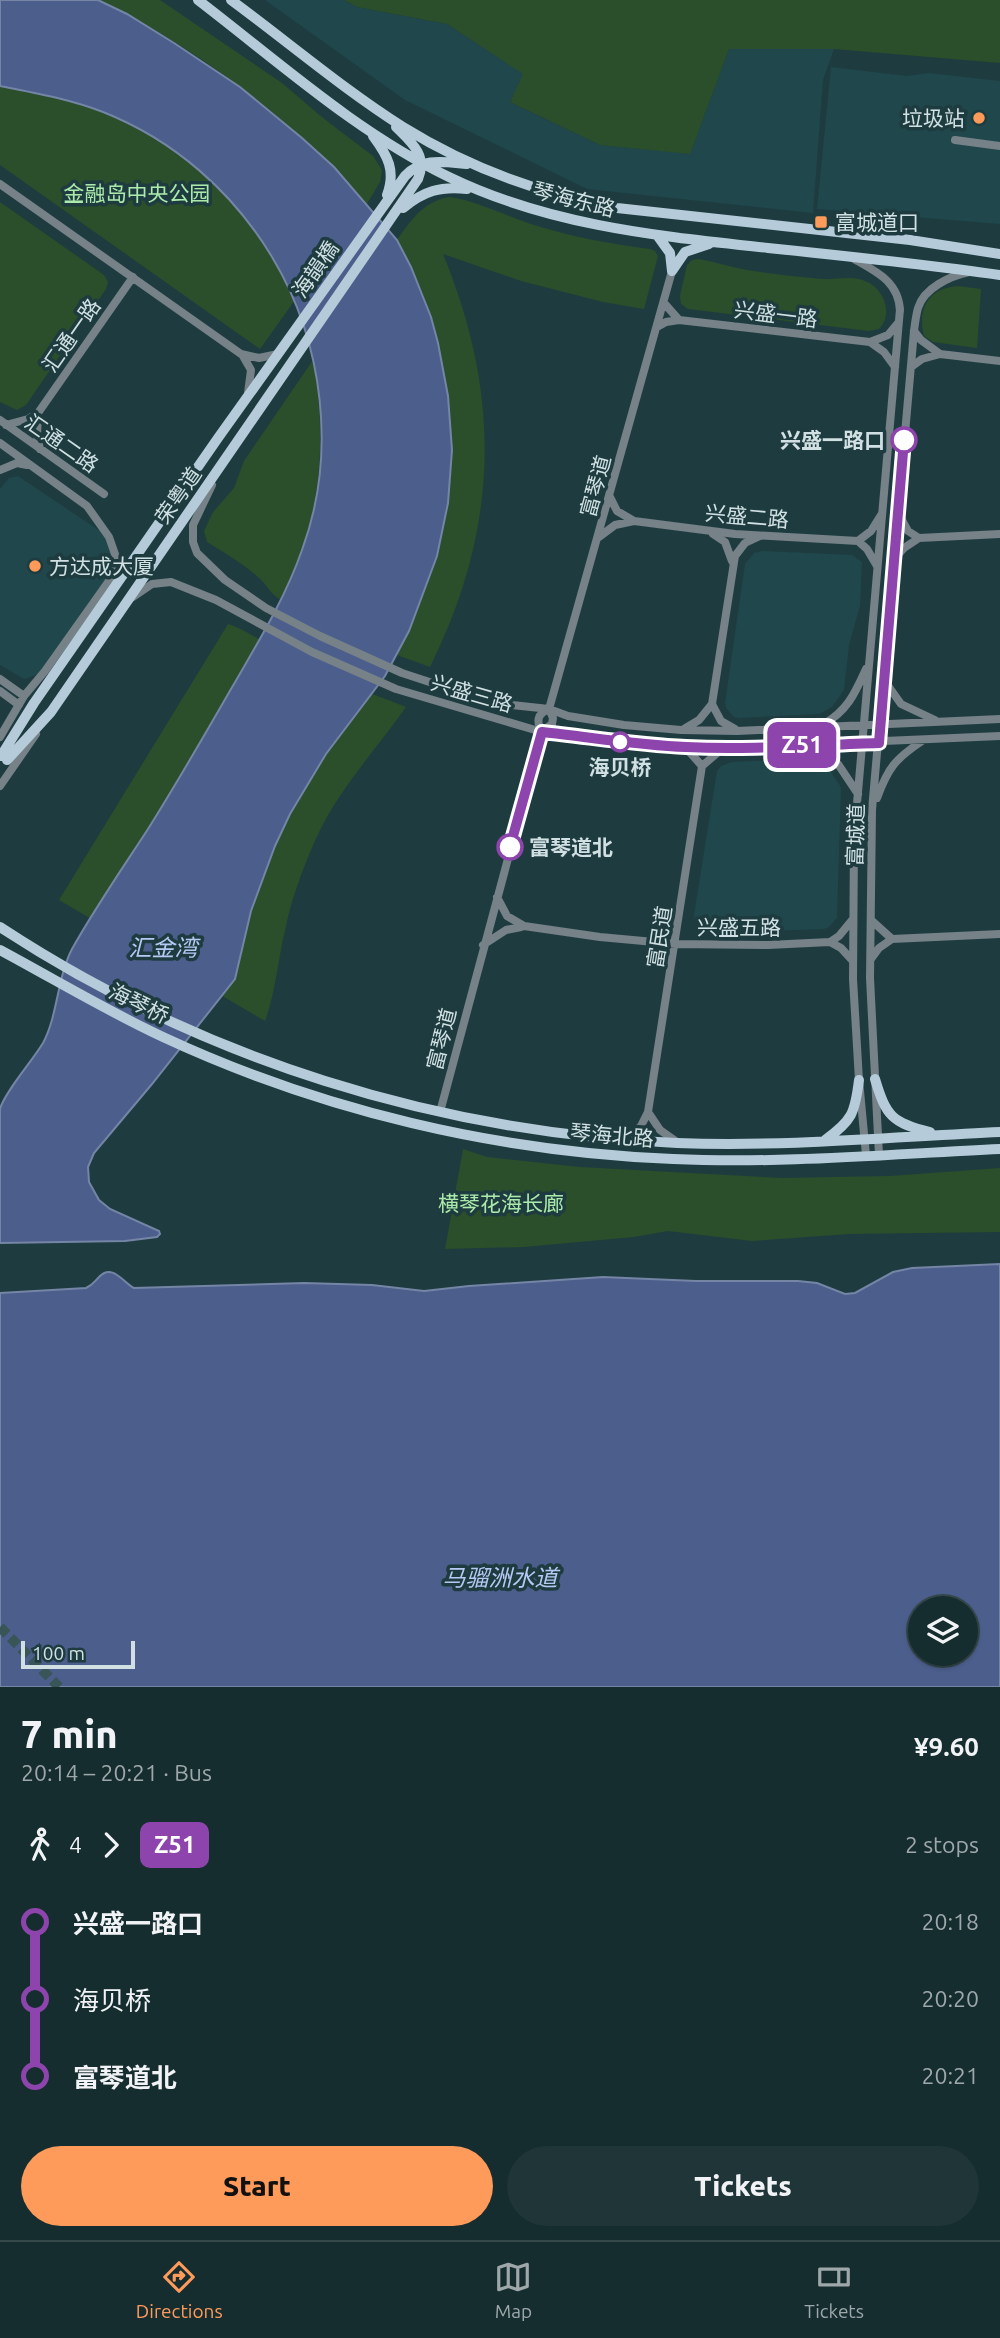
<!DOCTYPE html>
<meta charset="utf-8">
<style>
:root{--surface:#162d2f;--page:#1f3537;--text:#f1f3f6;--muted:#9ea8aa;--line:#35494b;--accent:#ff9b5a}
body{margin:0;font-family:Ubuntu,"Noto Sans SC",sans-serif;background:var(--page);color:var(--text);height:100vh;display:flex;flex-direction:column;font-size:26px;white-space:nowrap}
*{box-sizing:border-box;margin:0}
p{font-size:23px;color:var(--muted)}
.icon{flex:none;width:38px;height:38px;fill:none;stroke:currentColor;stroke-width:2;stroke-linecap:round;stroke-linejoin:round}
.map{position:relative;height:1687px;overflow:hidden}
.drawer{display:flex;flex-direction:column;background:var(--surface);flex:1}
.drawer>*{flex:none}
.badge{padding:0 14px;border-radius:10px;font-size:24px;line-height:46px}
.tools{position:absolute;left:908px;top:1596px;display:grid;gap:14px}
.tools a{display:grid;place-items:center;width:70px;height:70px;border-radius:50%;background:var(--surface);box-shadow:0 2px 5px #0004,0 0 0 2px var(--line);font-size:35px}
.scale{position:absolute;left:21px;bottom:18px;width:114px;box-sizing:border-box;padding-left:7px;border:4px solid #d0e0e3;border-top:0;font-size:19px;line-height:24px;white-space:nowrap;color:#d0e0e3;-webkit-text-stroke:5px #1e3c3f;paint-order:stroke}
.map>.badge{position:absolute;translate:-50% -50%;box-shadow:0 0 0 4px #fff}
.legs{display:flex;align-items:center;gap:10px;height:77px;padding:0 21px;font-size:23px}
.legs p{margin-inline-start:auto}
.headline{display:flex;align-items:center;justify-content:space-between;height:119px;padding:0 21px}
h1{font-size:38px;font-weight:800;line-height:52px}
.action{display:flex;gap:14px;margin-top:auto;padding:14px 21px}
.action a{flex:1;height:80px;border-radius:42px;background:var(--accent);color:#111;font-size:28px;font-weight:800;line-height:80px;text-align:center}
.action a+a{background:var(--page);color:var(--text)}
ul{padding:0 21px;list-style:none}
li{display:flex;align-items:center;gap:24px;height:77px;font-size:26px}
li i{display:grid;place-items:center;width:10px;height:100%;margin:0 9px;background:currentColor}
li i::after{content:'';width:18px;height:18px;margin:-9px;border:5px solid;border-radius:50%;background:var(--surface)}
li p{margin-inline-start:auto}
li:first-child i{background:linear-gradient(#0000 50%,currentColor 0)}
li:last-child i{background:linear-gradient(currentColor 50%,#0000 0)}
.menu{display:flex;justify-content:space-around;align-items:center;height:98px;border-top:2px solid var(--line);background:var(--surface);font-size:19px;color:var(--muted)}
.menu a{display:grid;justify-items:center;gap:4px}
.menu .selected{color:var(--accent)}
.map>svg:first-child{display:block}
</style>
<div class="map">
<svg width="1000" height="1687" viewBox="0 0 1000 1687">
<rect width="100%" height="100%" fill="#1e3c3f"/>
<!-- built -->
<path fill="#1f474c" d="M265 0H344L357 7 447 24 524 74 510 102 600 145 690 153 729 49H834L823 80 813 213 587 189 405 100Z
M831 67 907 76 928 73 1000 81V224L817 209Z
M18 476 100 531 107 539 113 557 108 576 39 674 24 679 0 665V489L9 478Z
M763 551 852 555 862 562 860 606 849 645 844 690 832 707 819 714 739 718 734 717 726 708 725 703 745 564 754 553Z
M799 759 820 763 829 769 841 787 837 918 829 927 824 929 768 931 704 930 695 921 694 915 717 771 721 766 732 762Z"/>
<!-- green -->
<path fill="#2b4e2b" d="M98 0H160L282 83 323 118 373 156 382 170 380 182 367 204C292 119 199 49 98 0Z
M344 0H1000V63L834 49H729L690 154 600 145 510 102 523 74 447 24 357 7Z
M0 86C35 93 71 99 104 113 194 148 254 215 295 300L260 349 0 165Z
M448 197C470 198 511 218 534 225 572 237 611 244 650 249L655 251 658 256 644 309 603 302 521 281 443 254C502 397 499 528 430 667L397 655 409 631 448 396 438 343 422 292 397 240C411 220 422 203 448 197Z
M0 202 104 275 108 282 106 289 26 405 17 410 0 402Z
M699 259C715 262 731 267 747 270 771 274 797 277 822 279 836 280 852 275 865 281 884 288 894 314 879 329L869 331 688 309 681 304 680 296 687 265 692 260Z
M958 286 981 289 977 348 933 342 924 336C917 308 929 288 958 286Z
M313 360C328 442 321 525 280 599 272 595 270 590 264 583 248 566 226 554 207 542L204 531 213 512 234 488 244 461Z
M228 624C251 632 268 646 290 658 327 677 367 692 406 707 373 754 333 795 311 850 301 874 291 901 286 926 278 958 276 991 265 1021L59 900Z
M463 1149 487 1157 580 1167 782 1178 890 1176 1000 1168V1232L849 1234 752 1241 668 1231 634 1237 524 1247 445 1249Z"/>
<!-- water -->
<path fill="#4c5e8c" stroke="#7485a6" stroke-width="2" fill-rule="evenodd" d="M0 0H98L127 14 174 43 240 87 302 138 334 167 397 240 411 267 431 317 438 343 448 396 452 450 448 503 437 556 409 631 385 676 326 754 290 814 275 846 251 911 235 979 152 1084 94 1153 88 1167 89 1182 99 1200 110 1209 159 1231 160 1234 157 1237 125 1241 0 1243C0 1210 0 1177 0 1144 0 1133 0 1119 0 1109 4 1093 33 1060 43 1043 58 1015 57 978 72 949 95 908 122 869 148 829 177 783 204 736 231 689 257 644 285 599 302 550 337 455 324 343 272 257 233 192 174 140 103 112 70 99 35 93 0 86Z
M1000 1264V1687H0V1293L86 1288C93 1285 94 1282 99 1277 112 1263 123 1282 134 1288L304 1283 372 1285 424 1291 469 1286 603 1277 696 1281H798L817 1283 845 1294 855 1293 893 1272 912 1268ZM920 1608H966V1654H920Z"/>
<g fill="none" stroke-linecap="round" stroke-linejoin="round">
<!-- major-tunnel -->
<path stroke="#395558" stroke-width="10" stroke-dasharray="10 5" stroke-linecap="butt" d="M0 1627 59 1687"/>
<!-- minor -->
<path stroke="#768188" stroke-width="8" d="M955 140 1000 146
M0 184 241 354 259 358 278 354
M854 259C877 272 899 282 900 311
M664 303 679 320
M657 327 666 322 679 320 870 342 884 352 895 367
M870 342 888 335 898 323
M940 354 1000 361
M243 356 251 370 248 393
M911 367 922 359 940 354 921 340 914 331
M38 413 37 436 40 449
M0 420 104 494
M6 425 28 419 38 413 133 277
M0 443 87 506 109 537 116 557 111 578 45 671 24 696 0 737
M0 470 17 463 27 465
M212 485 193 525V542L197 553 225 580 266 608 320 636 402 673 457 691 512 705 549 709 568 716 624 725 681 730 737 731 1000 719
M610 497 617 511 634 521
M898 513 908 531 919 538
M713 534 725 542 732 561
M599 537 615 525 634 521 735 534 858 541 871 531 881 515
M858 541 867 549 877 566
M893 560 904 548 919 538 1000 534
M133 597 152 584 171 582 216 600 312 652 396 689 542 732 630 743 723 748 1000 736
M0 679 24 696
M884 680 901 704 935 720
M0 691 19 705
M712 704 721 721 735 729
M549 709 672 271
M824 724C848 710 855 693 866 669
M684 729 699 720 712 704 735 556 745 543 760 536
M543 731 552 724 553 718 549 709
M542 732C536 721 537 714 549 709
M801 746 838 764 858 794
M686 748 702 766
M702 766 723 748
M0 786 36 734
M877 798C888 768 895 759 922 741
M497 897 507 916 524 926 600 937 676 944 768 945 830 942 839 936 853 919
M871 920 892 939
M830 942 841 948 853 961
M483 945 506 930 521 927
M871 959 879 948 892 939 1000 934
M440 1112 542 732
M648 1112 660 1130 677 1142
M626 1139 641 1126 648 1112 702 766
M866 1155 859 1080 853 979 854 838 900 309
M879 1155 870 978 872 810 914 331C915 323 916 315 918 308 924 288 950 276 969 272"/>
<!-- major -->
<path stroke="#b5cbd9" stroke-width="10" d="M198 0C279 62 357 133 449 177 550 226 659 236 768 248 846 256 923 264 1000 275
M231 0C288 42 343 89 403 127 469 168 541 194 617 208L910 240 1000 254
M373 136C388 156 396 171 387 195
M403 208C424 191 440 186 467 189
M657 235 670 253 672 271
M672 271 685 252 709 244
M1 756 34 703 218 438 405 176C423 157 444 162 467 164
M7 760 51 712 418 179C428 155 411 142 396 127
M0 927C201 1059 438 1133 677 1143 785 1147 893 1137 1000 1132
M0 950C54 979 107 1011 163 1037 322 1111 498 1152 673 1159 782 1164 891 1154 1000 1149
M875 1079C886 1116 892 1123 930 1132
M825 1140C852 1121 855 1113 859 1080"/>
</g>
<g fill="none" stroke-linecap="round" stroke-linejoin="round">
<!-- line-1 casing -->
<g stroke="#fff" stroke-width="16">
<path id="line-1" d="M510 847 542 732C590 737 637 745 686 747 750 750 814 745 879 743L904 440"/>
</g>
<!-- line-1 -->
<use href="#line-1" stroke="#8e44ad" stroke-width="10"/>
</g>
<!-- markers -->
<g fill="#ff9b5a" stroke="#1e3c3f" stroke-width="2.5">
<circle cx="979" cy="118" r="7"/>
<rect x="814" y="215" width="14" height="14" rx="3.5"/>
<circle cx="35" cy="566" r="7"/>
</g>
<g fill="#fff" stroke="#8e44ad" stroke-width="3.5">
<circle cx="904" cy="440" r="12"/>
<circle cx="620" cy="742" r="9"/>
<circle cx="510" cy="847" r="12"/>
</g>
<g text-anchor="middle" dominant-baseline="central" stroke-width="7" stroke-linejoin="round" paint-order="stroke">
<!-- poi labels -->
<g font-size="21" fill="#d0e0e3" stroke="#1e3c3f" text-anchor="start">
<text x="965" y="118" text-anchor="end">垃圾站</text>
<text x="835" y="222">富城道口</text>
<text x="49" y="566">方达成大厦</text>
</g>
<!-- park labels -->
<g font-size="21" fill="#abeaaa" stroke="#1e3c3f">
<text x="137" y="193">金融岛中央公园</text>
<text x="501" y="1203">横琴花海长廊</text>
</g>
<!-- street labels -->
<g font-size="21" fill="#d0e0e3" stroke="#1e3c3f">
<text transform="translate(574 199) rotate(14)">琴海东路</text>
<text transform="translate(315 269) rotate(-55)">海韻橋</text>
<text transform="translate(776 314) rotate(7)">兴盛一路</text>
<text transform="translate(71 335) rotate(-55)">汇通一路</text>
<text transform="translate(62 443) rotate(35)">汇通二路</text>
<text transform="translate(595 486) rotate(-75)">富琴道</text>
<text transform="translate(178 495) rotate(-55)">荣粤道</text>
<text transform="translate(747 516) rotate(5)">兴盛二路</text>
<text transform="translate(472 693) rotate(16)">兴盛三路</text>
<text transform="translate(855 835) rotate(-88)">富城道</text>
<text x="739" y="927">兴盛五路</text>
<text transform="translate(659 937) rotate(-81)">富民道</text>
<text transform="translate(139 1003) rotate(26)">海琴桥</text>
<text transform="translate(441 1039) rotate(-76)">富琴道</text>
<text transform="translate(612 1135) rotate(5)">琴海北路</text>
</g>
<!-- stop labels -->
<g font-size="21" font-weight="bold" fill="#d0e0e3" stroke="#1e3c3f" text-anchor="end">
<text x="885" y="440">兴盛一路口</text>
<text x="620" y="767" text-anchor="middle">海贝桥</text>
<text x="529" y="847" text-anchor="start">富琴道北</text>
</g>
<!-- water labels -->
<g font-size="23" font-style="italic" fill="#b6c8f4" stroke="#1e3c3f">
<text x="163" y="947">汇金湾</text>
<text x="500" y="1577">马骝洲水道</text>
</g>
</g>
</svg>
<div class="tools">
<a><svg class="icon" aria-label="layers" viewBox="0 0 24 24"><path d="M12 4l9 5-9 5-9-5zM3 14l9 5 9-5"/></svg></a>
</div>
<div class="scale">100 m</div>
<b class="badge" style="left:802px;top:745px;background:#8e44ad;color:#fff">Z51</b>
</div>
<section class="drawer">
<div class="headline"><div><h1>7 min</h1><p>20:14 – 20:21 · Bus</p></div><b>¥9.60</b></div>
<div class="legs"><svg class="icon" aria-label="walk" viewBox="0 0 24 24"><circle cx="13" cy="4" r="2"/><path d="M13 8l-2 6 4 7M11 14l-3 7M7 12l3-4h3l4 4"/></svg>4<svg class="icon" aria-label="forward" viewBox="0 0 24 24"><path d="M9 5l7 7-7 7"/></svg><b class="badge" style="background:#8e44ad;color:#fff">Z51</b><p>2 stops</p></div>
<ul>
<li><i style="color:#8e44ad"></i><b>兴盛一路口</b><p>20:18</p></li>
<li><i style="color:#8e44ad"></i><span>海贝桥</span><p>20:20</p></li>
<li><i style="color:#8e44ad"></i><b>富琴道北</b><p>20:21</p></li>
</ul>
<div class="action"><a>Start</a><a>Tickets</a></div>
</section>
<nav class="menu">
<a class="selected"><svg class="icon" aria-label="directions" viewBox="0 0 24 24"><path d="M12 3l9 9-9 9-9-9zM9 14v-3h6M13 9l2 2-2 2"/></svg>Directions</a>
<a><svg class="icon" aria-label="map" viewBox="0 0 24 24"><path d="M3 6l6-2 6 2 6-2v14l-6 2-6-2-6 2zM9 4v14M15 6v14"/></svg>Map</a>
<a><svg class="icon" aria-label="tickets" viewBox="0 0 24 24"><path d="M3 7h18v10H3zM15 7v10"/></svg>Tickets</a>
</nav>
